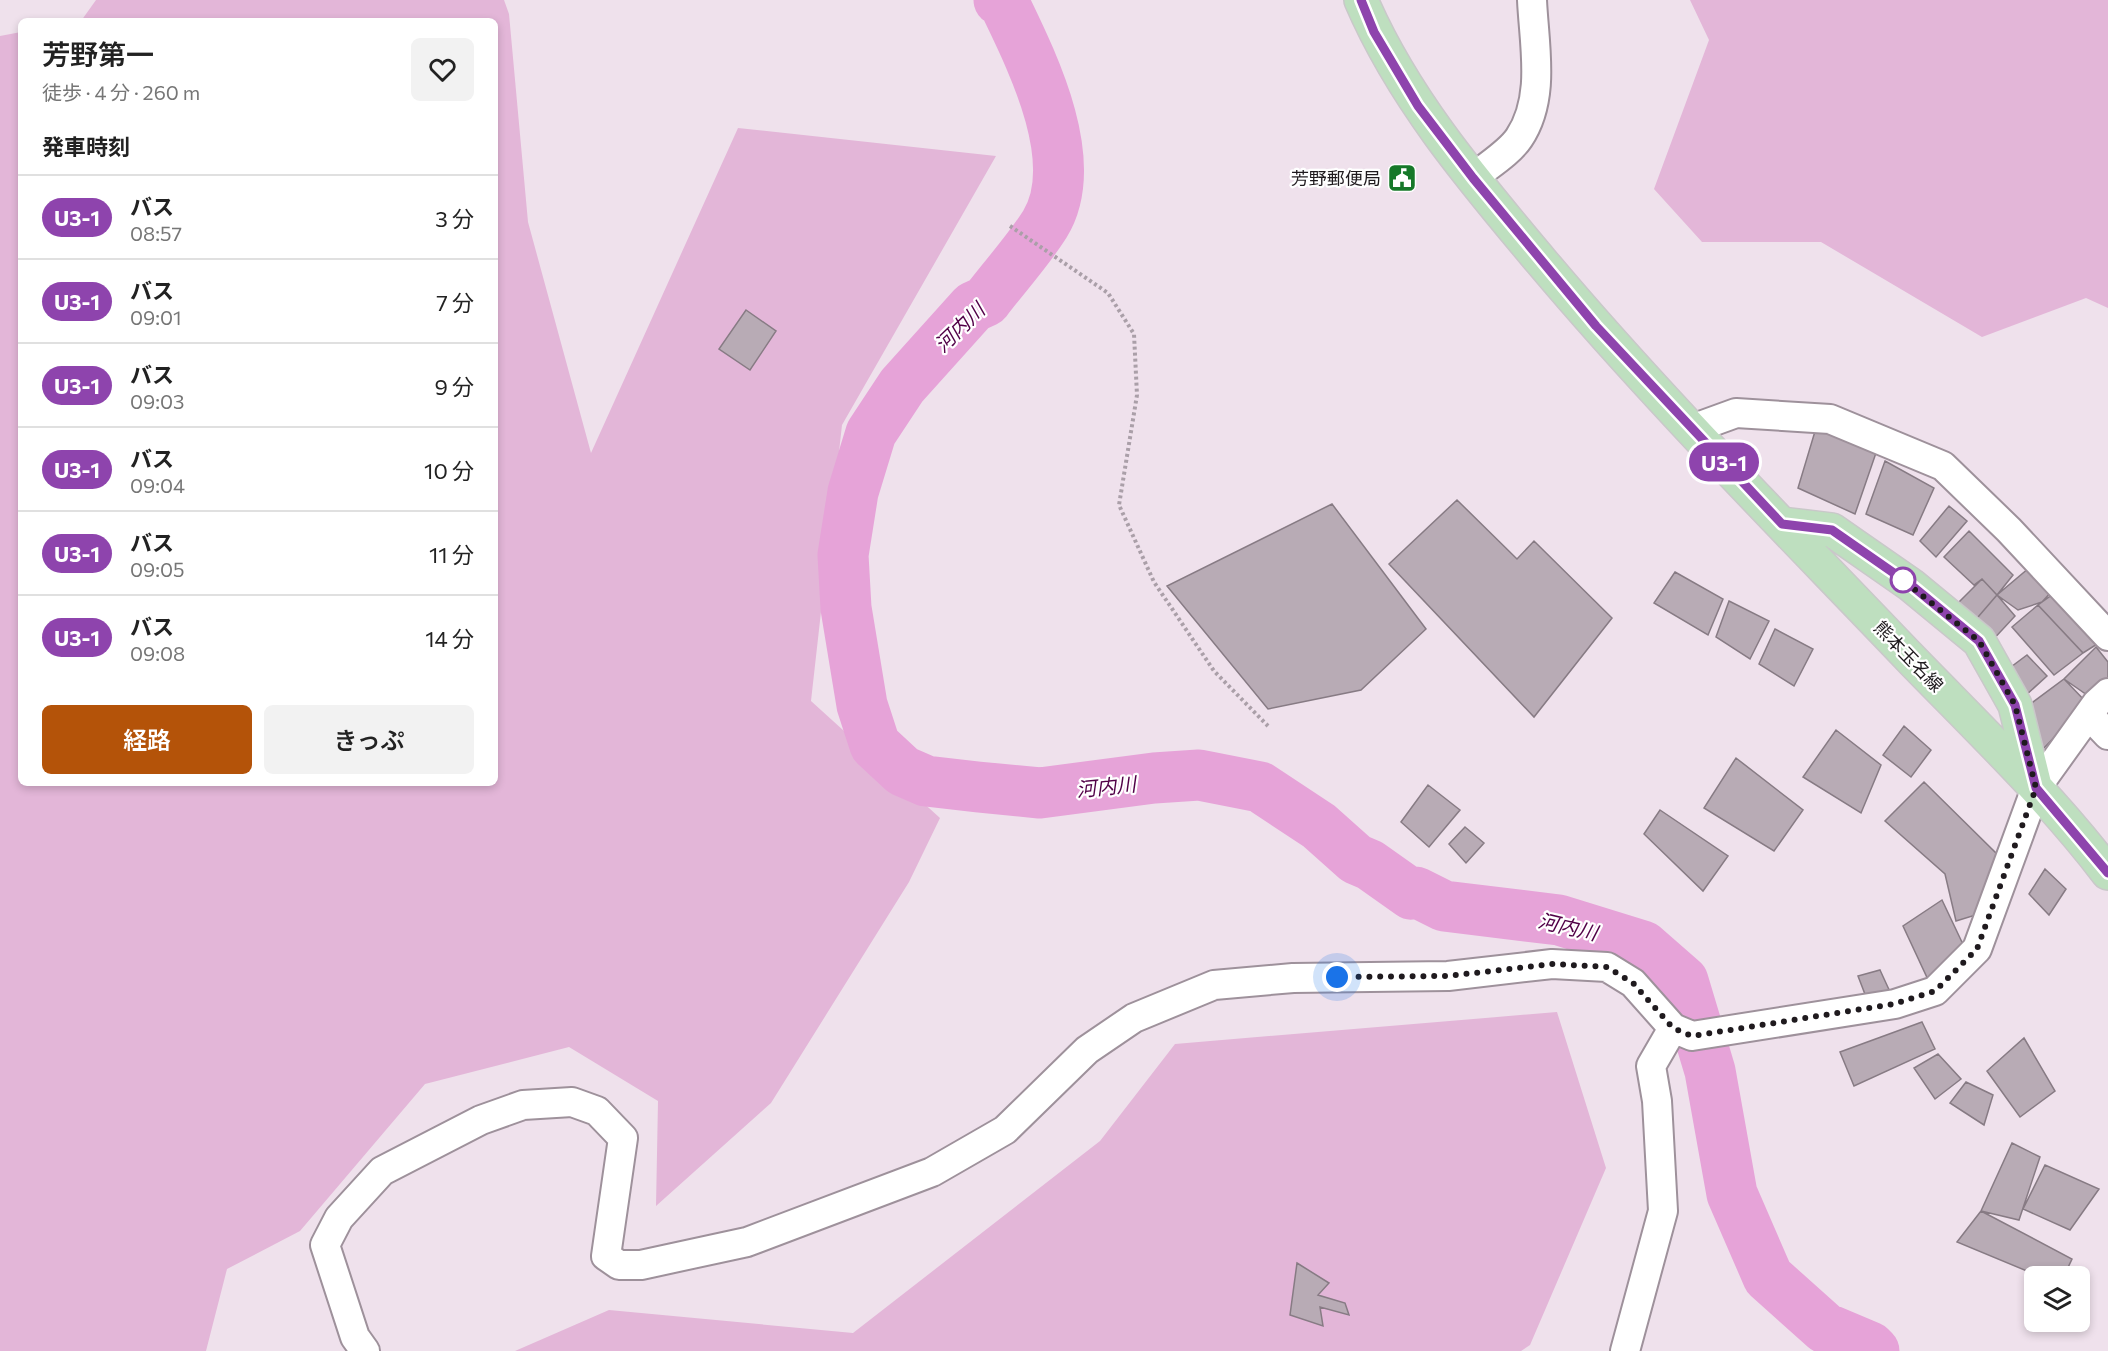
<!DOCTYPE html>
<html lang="ja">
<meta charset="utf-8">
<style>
:root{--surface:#fff;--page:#f2f2f2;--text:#222;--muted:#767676;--line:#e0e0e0;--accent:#b45309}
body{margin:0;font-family:Commissioner,"Noto Sans JP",sans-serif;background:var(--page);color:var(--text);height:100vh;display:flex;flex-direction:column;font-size:22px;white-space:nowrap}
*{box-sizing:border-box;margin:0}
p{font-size:20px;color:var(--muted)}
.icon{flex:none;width:33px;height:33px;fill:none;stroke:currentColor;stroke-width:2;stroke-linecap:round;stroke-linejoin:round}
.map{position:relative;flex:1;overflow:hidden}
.sheet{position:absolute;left:18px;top:18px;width:480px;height:768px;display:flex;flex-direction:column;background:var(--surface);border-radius:9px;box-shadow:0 3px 9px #0003}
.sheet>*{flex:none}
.badge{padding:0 12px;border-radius:20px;font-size:21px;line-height:39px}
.fabs{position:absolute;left:2024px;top:1266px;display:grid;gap:12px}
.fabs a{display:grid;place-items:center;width:66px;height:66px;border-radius:9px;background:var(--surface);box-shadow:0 3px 9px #0003;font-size:30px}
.you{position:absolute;width:30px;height:30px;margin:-15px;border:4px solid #fff;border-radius:50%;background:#1a73e8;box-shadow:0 0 0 9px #1a73e833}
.map>.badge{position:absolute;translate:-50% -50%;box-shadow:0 0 0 3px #fff}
h2{padding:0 24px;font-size:22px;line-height:54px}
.round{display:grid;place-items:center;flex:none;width:63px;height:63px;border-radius:9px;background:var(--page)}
.headline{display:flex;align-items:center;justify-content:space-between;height:102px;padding:0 24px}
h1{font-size:28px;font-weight:600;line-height:45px}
.action{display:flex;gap:12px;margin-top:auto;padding:12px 24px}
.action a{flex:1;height:69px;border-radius:9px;background:var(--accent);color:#fff;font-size:24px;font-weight:600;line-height:69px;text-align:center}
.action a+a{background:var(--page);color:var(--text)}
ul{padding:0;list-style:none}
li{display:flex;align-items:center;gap:18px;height:84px;padding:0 24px;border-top:2px solid var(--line)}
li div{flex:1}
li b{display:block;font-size:22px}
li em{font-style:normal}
li .badge{min-width:66px;font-weight:700;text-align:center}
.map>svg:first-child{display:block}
</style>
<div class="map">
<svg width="2108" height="1351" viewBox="0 0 2108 1351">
<rect width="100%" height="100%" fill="#efe1ec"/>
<!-- green -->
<path fill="#e3b6d8" d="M96 0H504L509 14 528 222 591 453 738 128 996 156 842 425 811 701 940 818 909 882 771 1103 656 1206 658 1101 569 1047 425 1084 300 1231 227 1269 206 1351H0V36L21 32V783H495V21H81Z
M1690 0H2108V308L2086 298 1982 337 1821 242H1702L1654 189 1709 40Z
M1557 1012 1606 1168 1530 1345 1521 1351H515L609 1310 853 1333 1100 1141 1175 1044Z"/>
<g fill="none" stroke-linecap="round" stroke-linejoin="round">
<!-- river -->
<path stroke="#e6a3d8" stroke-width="51" d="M999 0 1004 3C1032 61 1083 162 1045 224 1028 251 1005 276 986 301L973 307 902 386 871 433 853 492 843 555 846 608 862 705 875 745 903 771 926 781 978 787 1040 793 1154 778 1199 775 1260 787 1319 826 1356 859 1370 865 1411 894 1416 892 1444 906 1559 920 1643 946 1683 981 1710 1071 1732 1194 1768 1277 1825 1328 1870 1347 1874 1351"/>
</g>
<!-- building -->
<path fill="#b8abb5" stroke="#877b84" stroke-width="1.5" d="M746 310 776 331 750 370 719 349Z
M1816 428 1877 450 1855 514 1798 488Z
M1885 461 1934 488 1913 535 1866 514Z
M1457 500 1517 559 1534 541 1612 618 1534 717 1389 564Z
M1332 504 1426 629 1361 690 1268 709 1167 586Z
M1949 506 1967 521 1936 557 1920 541Z
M1969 531 2013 575 1997 595 1982 579 1974 585 1944 557Z
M2029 568 2052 591 2042 602 2018 610 1997 595Z
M1675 572 1723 599 1708 635 1654 603Z
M1982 579 1997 595 1972 624 1954 607Z
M2056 592 2102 641 2083 653 2038 605Z
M1997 595 2015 616 1990 643 1972 624Z
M1729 601 1769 621 1750 659 1716 637Z
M2038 605 2083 653 2054 675 2012 627Z
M1775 629 1813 649 1794 686 1759 664Z
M2096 647 2108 662V680L2090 697 2064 679Z
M2027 655 2047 676 2025 696 2011 667Z
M2064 679 2087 703 2043 749 2025 708Z
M1904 726 1931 750 1911 777 1883 755Z
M1836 730 1881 765 1861 813 1803 777Z
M1736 758 1803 810 1774 851 1704 808Z
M1924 782 2000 857 1979 914 1956 921 1945 874 1885 821Z
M1428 785 1460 810 1429 847 1401 822Z
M1660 810 1728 856 1703 891 1644 834Z
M1465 827 1484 843 1466 863 1449 844Z
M2045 869 2066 889 2049 915 2029 894Z
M1942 900 1969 957 1931 986 1903 926Z
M1880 970 1891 994 1868 1002 1858 976Z
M1922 1022 1935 1049 1854 1086 1840 1052Z
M2024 1038 2055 1091 2020 1117 1987 1071Z
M1938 1054 1961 1079 1935 1099 1914 1068Z
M1966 1082 1993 1095 1984 1125 1950 1103Z
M2012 1143 2040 1157 2019 1220 1981 1211Z
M2045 1165 2099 1189 2070 1230 2023 1209Z
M1981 1211 2072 1259 2064 1276H2039L1957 1242Z
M1297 1263 1329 1283 1318 1295 1345 1303 1349 1315 1320 1307 1323 1326 1290 1315Z"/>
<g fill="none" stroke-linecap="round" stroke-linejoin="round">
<!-- minor casing -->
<g stroke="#9e919b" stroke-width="32">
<path id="minor" d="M1473 178C1487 166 1509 153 1519 138 1546 98 1534 45 1532 0
M1692 429 1736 413 1830 419 1943 466 2009 530 2108 636
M2089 715 2108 735
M365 1351 355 1337 325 1245 339 1218 382 1171 481 1120 523 1105 572 1102 597 1111 623 1138 606 1256 619 1265H641L747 1242 932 1172 1005 1130 1087 1050 1134 1018 1214 985 1293 978 1448 976 1552 964 1607 967 1633 983 1673 1028 1692 1036 1895 1004 1935 991 1977 949 2036 788 2097 703 2108 693
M1625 1351 1663 1211 1657 1101 1651 1066 1673 1028"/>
</g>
<!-- major casing -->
<g stroke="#c9c8c9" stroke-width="36">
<path id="major" d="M1361 0C1403 98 1473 180 1541 261 1658 400 1787 529 1912 660 1979 729 2050 797 2108 873
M1782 524 1832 530 1911 585 1979 641 2015 705 2035 786"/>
</g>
<!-- path -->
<path stroke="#aa9fa8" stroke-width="4" stroke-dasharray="3 3" stroke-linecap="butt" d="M1010 226 1108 293 1134 334 1137 395 1119 505 1154 582 1214 671 1268 726"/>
<!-- minor -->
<use href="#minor" stroke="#fff" stroke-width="28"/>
<!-- major -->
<use href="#major" stroke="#bedfbf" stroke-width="33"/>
</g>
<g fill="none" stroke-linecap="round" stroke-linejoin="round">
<!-- line casing -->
<g stroke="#fff" stroke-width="14">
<path id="line" d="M1361 0 1374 32 1418 106 1473 178 1596 326 1782 524 1832 530 1911 585 1979 641 2015 705 2036 788 2108 873"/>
</g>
<!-- line -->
<use href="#line" stroke="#8e44ad" stroke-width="9"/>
<!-- walk -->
<path stroke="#1f1a1e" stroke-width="6" stroke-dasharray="0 10.8" d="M1337 977 1448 976 1552 964 1607 967 1633 983 1673 1028 1692 1036 1894 1004 1935 991 1977 949 2036 788 2015 705 1979 641 1903 580"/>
</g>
<!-- icons -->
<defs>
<g id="civic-square" transform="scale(1.5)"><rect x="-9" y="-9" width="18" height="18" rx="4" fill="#167829" stroke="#fff"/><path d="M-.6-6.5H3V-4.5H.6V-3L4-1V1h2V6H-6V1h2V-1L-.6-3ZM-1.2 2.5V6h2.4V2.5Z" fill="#fff"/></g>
</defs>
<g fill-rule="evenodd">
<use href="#civic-square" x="1402" y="178"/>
</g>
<!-- markers -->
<circle fill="#fff" stroke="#8e44ad" stroke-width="3" cx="1903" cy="580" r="12"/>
<g text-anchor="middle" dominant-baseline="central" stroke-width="4.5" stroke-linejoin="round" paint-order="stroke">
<!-- poi labels -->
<g font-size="18" fill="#1f1a1e" stroke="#fff" text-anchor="end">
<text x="1381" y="178">芳野郵便局</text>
</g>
<!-- street labels -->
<g font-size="18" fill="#1f1a1e" stroke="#fff">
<text transform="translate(1909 656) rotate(46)">熊本玉名線</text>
</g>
<!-- water labels -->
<g font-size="20" font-style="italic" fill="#510047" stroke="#fff">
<text transform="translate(959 327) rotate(-44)">河内川</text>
<text transform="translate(1106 786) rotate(-6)">河内川</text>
<text transform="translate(1568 926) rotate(13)">河内川</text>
</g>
</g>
</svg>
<div class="fabs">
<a><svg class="icon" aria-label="layers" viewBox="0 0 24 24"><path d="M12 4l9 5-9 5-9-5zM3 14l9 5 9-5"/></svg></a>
</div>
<div class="you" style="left:1337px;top:977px"></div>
<b class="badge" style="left:1724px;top:462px;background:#8e44ad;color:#fff">U3-1</b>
<section class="sheet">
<div class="headline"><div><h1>芳野第一</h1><p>徒歩 · 4 分 · 260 m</p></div><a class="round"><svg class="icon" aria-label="heart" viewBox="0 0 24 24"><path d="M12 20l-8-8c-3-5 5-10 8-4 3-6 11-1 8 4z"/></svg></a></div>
<h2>発車時刻</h2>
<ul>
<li><span class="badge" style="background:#8e44ad;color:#fff">U3-1</span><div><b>バス</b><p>08:57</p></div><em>3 分</em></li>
<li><span class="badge" style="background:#8e44ad;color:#fff">U3-1</span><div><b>バス</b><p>09:01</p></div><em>7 分</em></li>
<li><span class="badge" style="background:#8e44ad;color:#fff">U3-1</span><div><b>バス</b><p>09:03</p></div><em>9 分</em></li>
<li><span class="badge" style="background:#8e44ad;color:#fff">U3-1</span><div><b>バス</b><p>09:04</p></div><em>10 分</em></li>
<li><span class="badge" style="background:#8e44ad;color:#fff">U3-1</span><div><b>バス</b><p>09:05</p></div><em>11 分</em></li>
<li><span class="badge" style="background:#8e44ad;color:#fff">U3-1</span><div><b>バス</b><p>09:08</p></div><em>14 分</em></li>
</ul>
<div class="action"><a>経路</a><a>きっぷ</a></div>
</section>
</div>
